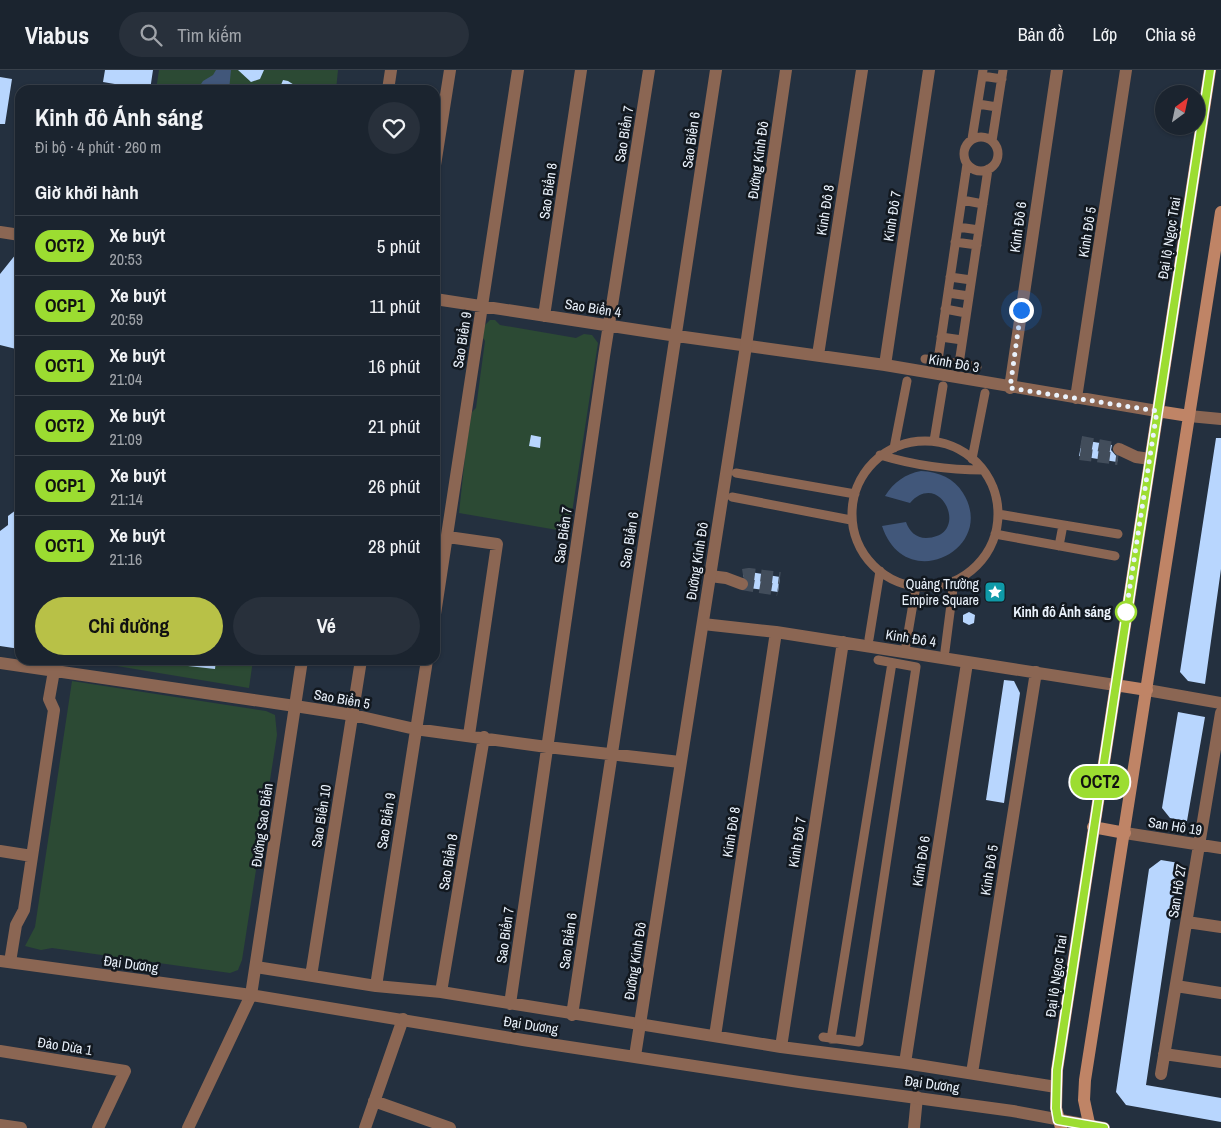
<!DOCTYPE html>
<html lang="vi">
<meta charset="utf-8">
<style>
:root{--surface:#1b242f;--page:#28303b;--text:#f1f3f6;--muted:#a0a4aa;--line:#39414b;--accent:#b8c147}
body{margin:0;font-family:"Archivo Narrow",sans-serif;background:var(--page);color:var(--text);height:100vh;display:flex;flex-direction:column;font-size:19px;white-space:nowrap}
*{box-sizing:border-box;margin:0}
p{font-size:16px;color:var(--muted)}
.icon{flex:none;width:28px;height:28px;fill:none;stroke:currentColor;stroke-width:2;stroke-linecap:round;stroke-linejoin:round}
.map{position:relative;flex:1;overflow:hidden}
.side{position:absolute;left:15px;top:15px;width:425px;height:580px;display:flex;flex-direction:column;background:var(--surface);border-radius:15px;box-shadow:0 1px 4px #0004,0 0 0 1px var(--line)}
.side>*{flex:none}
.badge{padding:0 10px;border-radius:16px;font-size:18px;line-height:32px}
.needle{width:32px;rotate:33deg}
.buttons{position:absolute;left:1155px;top:15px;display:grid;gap:10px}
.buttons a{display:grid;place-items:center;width:50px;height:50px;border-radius:50%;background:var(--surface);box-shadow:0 1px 4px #0004,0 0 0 1px var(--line);font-size:25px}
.you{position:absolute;width:25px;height:25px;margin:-12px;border:4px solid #fff;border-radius:50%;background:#1a73e8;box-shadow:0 0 0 8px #1a73e833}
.map>.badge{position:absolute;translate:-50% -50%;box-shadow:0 0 0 2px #fff}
h2{padding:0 20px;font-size:19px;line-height:45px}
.round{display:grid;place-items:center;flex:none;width:52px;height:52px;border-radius:26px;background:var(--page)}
.summary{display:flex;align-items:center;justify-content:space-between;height:85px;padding:0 20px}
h1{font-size:24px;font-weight:700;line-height:38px}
.button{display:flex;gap:10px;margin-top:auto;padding:10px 20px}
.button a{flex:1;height:58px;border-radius:30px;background:var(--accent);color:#111;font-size:20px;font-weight:700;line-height:58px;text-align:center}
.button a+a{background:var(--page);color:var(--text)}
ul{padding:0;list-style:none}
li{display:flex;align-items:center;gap:15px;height:60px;padding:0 20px;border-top:1px solid var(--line)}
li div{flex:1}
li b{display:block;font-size:19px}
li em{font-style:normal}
li .badge{min-width:55px;font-weight:700;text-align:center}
header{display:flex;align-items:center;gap:30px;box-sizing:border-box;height:70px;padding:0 25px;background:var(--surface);border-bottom:1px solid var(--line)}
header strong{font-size:24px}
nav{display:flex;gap:28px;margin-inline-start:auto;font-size:18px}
.search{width:350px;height:45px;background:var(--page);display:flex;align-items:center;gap:12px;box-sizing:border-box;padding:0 18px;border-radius:28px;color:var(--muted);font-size:19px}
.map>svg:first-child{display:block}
</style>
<header>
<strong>Viabus</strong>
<div class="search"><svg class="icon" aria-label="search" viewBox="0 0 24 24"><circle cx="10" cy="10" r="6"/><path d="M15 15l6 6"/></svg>Tìm kiếm</div>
<nav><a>Bản đồ</a><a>Lớp</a><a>Chia sẻ</a></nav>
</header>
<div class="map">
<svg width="1221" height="1058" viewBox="0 0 1221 1058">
<rect width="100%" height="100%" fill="#24303f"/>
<!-- green -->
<path fill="#2c4a34" d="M159 0H338L336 20H156Z
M490 250H495L500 255 576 268 584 264 592 265 598 273 569 462 459 443 466 377 472 342 476 338 485 271 483 268 484 256Z
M81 590H253L249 618Z
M72 611 266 641 275 645 277 665 242 890 238 900 230 903 52 878 41 880 25 876 35 857Z"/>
<!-- water -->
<path fill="#41577a" d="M216 0H231L229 20H197L203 11 213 5Z
M921 401C939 402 954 408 963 423 998 479 905 526 882 456L906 452C909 461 916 468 926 468 972 467 941 398 910 433L885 426C894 412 905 404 921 401Z"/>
<!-- building -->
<path fill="#b8d6fe" d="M105 0H153L150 20 103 12Z
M238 0H264L260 9 251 12Z
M0 7 12 9 5 54H0Z
M283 10 288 11 302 20H279Z
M20 179V280L0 275V204Z
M531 365 541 367 540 378 529 376Z
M1216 368H1221V499L1205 614 1188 611 1180 602Z
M1082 370 1112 375 1111 380 1118 388 1117 392 1079 386Z
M20 437V579L0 576V461L8 455V446Z
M744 501 780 507 778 522 749 518 750 512 743 506Z
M969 542 975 545 974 553 969 555 963 552V545Z
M189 590H216L215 599 188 596Z
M1004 610 1014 611 1020 623 1004 733 986 730Z
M1178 642 1205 647 1187 751 1170 748 1162 738Z
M1161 790 1179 793 1146 1015 1221 1028V1052L1126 1035 1116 1022 1149 799Z"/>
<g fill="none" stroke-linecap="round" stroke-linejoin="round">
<!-- minor-tunnel -->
<path stroke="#424d5b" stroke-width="12" stroke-dasharray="12 6" stroke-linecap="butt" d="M1081 372 1119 379
M1080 384 1118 389
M743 505 749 504 780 508
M742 514 778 520"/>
<!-- pedestrian -->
<path stroke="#8b6653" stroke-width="9" d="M982 6 1002 9
M978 34 997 37
M964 84a17 17 0 1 1 34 0a17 17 0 1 1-34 0Z
M972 69 983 0
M992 71 1003 0
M967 94 938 290 959 294 988 99
M962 130 983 134
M958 157 979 160
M955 172 977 175
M950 207 971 210
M948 223 969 226
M945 239 966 243
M941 267 962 270
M925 289 938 290
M959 294 977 297
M934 371 943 316
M852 444a73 73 0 1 1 146 0a73 73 0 1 1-146 0Z
M894 378 907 311
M880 385C913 395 949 400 983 400
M972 389 985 323
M736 403 855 424
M732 427 851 450
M998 444 1118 464
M995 464 1115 486
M1059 476 1063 455
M869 569 880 501
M906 575 916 516
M945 581 954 511
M823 967 859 972 916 597 878 590
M831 969 892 593"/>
<!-- minor -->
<path stroke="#8b6653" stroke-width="12" d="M435 95 450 0
M0 162 20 165
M435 229 677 266 885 295 1157 341
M544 246 581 0
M818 285 862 0
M885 295 929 0
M1010 318 1057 0
M1076 328 1126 0
M1189 346 1221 349
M1119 379 1136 387 1150 389
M448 467 497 474 469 665
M710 506 726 508 742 514
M435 544 518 0
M703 554 776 562 1115 615
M0 593 295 636 353 645 415 659 547 677 680 692
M1147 620 1221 633
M1125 763 1221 778
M0 781 32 786
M1187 852 1221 857
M10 892 16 855 24 840 54 640 49 629 54 601
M256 897 376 916 441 922 781 977 905 993 1056 1017
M311 906 361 590
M376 916 427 590
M1176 916 1221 923
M441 922 484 667
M510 934 604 286 649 0
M572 945C618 629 669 315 716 0
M715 966 776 562
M781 977 843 572
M0 981 125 1001 98 1058
M1164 984 1221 992
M905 993 967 593
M972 1003 1036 602
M1161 1004 1221 643
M374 1031 450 1058
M0 1055 21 1058
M188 1058 251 925
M365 1058 403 949
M914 1058 917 1027"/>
<!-- tertiary -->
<path stroke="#8b6653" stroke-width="12" d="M388 20 391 0
M0 891 251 925 523 970 799 1012 1013 1041 1104 1058
M251 925 302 590
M635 986 746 276 786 0"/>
<!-- secondary -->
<path stroke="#bf8466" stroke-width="12" d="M1157 341 1189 346
M1115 615 1147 620
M1093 757 1125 763
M1061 1058 1056 1038 1057 1000 1210 0
M1090 1058 1084 1030 1085 1010 1221 142"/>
</g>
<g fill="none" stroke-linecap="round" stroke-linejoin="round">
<!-- line casing -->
<g stroke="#fff" stroke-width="11">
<path id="line" d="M1104 1058 1058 1050 1056 1038 1057 1000 1210 0"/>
</g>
<!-- line -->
<use href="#line" stroke="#9cdd31" stroke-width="8"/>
<!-- walk -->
<path stroke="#eaf2fc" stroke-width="5" stroke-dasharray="0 9" d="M1021 240 1010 318 1157 341 1126 542"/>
</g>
<!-- icons -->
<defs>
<g id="sight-square" transform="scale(1.125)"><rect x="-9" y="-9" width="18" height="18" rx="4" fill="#0f9aa8" stroke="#12181f"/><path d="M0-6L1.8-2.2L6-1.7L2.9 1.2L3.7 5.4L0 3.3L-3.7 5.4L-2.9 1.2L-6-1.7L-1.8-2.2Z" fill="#fff"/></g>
</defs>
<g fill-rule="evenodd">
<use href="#sight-square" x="995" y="522"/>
</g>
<!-- markers -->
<circle fill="#fff" stroke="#9cdd31" stroke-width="2.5" cx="1126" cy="542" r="10"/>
<g text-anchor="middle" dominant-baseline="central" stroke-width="5" stroke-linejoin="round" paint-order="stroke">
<!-- street labels -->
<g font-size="14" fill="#eaf2fc" stroke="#12181f">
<text transform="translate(624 64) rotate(-81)">Sao Biển 7</text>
<text transform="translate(691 70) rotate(-82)">Sao Biển 6</text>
<text transform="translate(758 90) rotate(-82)">Đường Kinh Đô</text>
<text transform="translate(548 121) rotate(-82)">Sao Biển 8</text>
<text transform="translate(825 140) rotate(-81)">Kinh Đô 8</text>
<text transform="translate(892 146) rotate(-81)">Kinh Đô 7</text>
<text transform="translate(1018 157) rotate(-82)">Kinh Đô 6</text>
<text transform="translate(1087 162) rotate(-81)">Kinh Đô 5</text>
<text transform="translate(1169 168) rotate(-81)">Đại lộ Ngọc Trai</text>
<text transform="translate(593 238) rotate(9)">Sao Biển 4</text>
<text transform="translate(462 270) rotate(-81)">Sao Biển 9</text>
<text transform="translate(954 293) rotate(10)">Kinh Đô 3</text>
<text transform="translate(563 465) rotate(-82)">Sao Biển 7</text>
<text transform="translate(629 470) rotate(-81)">Sao Biển 6</text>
<text transform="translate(697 491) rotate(-81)">Đường Kinh Đô</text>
<text transform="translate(911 568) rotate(9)">Kinh Đô 4</text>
<text transform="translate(342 629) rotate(10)">Sao Biển 5</text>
<text transform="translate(321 746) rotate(-81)">Sao Biển 10</text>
<text transform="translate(386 751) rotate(-81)">Sao Biển 9</text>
<text transform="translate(262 755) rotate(-82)">Đường Sao Biển</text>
<text transform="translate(1175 756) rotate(9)">San Hô 19</text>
<text transform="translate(731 762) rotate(-81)">Kinh Đô 8</text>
<text transform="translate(797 772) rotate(-81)">Kinh Đô 7</text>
<text transform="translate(921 791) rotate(-81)">Kinh Đô 6</text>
<text transform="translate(448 792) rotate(-81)">Sao Biển 8</text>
<text transform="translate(989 800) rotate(-81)">Kinh Đô 5</text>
<text transform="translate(1177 821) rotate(-81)">San Hô 27</text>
<text transform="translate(505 865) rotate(-82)">Sao Biển 7</text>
<text transform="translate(568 871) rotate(-82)">Sao Biển 6</text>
<text transform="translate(635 891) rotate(-81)">Đường Kinh Đô</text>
<text transform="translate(131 894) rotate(8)">Đại Dương</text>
<text transform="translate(1056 906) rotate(-82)">Đại lộ Ngọc Trai</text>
<text transform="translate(531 955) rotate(9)">Đại Dương</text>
<text transform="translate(65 976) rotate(9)">Đảo Dừa 1</text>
<text transform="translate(932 1014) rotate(8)">Đại Dương</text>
</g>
<!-- poi labels -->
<g font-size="14" fill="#eaf2fc" stroke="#12181f" text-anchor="end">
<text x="979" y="514">Quảng Trường<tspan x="979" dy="16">Empire Square</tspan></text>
</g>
<!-- stop labels -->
<g font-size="14" font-weight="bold" fill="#eaf2fc" stroke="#12181f" text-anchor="end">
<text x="1111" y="542">Kinh đô Ánh sáng</text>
</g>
</g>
</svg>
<div class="buttons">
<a><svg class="needle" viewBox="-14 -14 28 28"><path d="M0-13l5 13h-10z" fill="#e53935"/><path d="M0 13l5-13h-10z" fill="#a0a4aa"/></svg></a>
</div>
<div class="you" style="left:1021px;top:240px"></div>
<b class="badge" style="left:1100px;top:712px;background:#9cdd31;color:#111">OCT2</b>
<section class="side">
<div class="summary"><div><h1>Kinh đô Ánh sáng</h1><p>Đi bộ · 4 phút · 260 m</p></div><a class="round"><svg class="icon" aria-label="heart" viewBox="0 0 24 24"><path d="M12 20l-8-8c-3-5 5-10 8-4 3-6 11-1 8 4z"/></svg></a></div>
<h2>Giờ khởi hành</h2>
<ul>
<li><span class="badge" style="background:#9cdd31;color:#111">OCT2</span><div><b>Xe buýt</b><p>20:53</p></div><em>5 phút</em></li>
<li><span class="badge" style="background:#9cdd31;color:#111">OCP1</span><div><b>Xe buýt</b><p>20:59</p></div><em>11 phút</em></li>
<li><span class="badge" style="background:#9cdd31;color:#111">OCT1</span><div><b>Xe buýt</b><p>21:04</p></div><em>16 phút</em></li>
<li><span class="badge" style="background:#9cdd31;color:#111">OCT2</span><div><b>Xe buýt</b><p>21:09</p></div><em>21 phút</em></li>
<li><span class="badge" style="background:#9cdd31;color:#111">OCP1</span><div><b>Xe buýt</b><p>21:14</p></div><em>26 phút</em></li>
<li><span class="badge" style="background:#9cdd31;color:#111">OCT1</span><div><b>Xe buýt</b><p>21:16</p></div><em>28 phút</em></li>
</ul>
<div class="button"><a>Chỉ đường</a><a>Vé</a></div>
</section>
</div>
